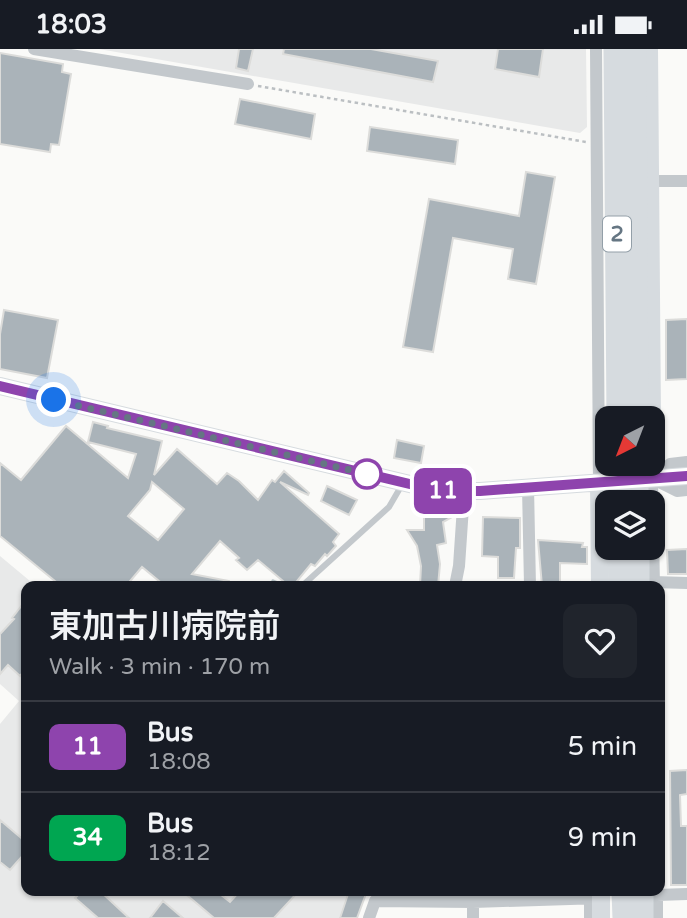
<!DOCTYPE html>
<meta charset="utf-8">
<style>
:root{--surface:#171b24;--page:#20242c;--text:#f1f3f6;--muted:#9ea1a6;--line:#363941}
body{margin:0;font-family:"Varela Round","Noto Sans JP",sans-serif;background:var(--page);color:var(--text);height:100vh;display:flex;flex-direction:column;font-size:26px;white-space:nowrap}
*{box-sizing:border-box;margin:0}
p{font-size:23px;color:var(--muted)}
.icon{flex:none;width:38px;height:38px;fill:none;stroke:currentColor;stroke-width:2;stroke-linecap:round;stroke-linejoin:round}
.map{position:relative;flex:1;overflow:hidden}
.panel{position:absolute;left:21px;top:532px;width:644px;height:315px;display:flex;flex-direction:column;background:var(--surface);border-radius:14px;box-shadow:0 2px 5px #0004}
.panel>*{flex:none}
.badge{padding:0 14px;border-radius:10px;font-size:24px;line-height:46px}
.needle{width:46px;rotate:222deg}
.controls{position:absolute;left:595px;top:357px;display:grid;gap:14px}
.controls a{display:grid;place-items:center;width:70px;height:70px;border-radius:14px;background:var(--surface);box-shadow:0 2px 5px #0004;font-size:35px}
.you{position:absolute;width:35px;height:35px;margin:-18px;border:5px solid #fff;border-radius:50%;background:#1a73e8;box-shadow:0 0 0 10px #1a73e833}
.map>.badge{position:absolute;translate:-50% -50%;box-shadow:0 0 0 4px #fff}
.round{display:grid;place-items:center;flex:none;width:74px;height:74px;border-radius:14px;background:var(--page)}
.headline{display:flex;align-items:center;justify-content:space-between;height:119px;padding:0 28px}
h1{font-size:33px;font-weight:600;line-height:52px}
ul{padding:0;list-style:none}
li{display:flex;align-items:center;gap:21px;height:91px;padding:0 28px;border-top:2px solid var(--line)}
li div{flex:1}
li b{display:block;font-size:26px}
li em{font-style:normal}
li .badge{min-width:77px;font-weight:700;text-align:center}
.status{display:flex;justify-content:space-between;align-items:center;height:49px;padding:0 35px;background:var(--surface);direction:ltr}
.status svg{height:19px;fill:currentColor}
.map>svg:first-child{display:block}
</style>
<div class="status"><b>18:03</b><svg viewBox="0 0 49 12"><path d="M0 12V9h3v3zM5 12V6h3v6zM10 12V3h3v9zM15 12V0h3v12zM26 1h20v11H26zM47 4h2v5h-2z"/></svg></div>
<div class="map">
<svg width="687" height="869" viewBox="0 0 687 869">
<rect width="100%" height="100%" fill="#fafaf8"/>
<!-- built -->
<path fill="#e8e9e9" d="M99 0H586L587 78 580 84Z
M0 507 36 537H26V842H348L339 869H0V675L19 652 0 635Z"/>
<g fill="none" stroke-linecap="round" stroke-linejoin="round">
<!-- stream -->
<path stroke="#bbc7cb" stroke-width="3.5" d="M273 532 284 537"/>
</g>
<!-- building -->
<path fill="#aab3b9" stroke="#dcdcda" stroke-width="2" fill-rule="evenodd" d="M239 0H253L248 22 236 19Z
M284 0H371L438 12 433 33 283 5Z
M498 0H543L539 28 495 20Z
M0 4 63 15 62 23 71 25 59 96 51 95 50 103 0 95Z
M240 50 315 65 311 90 235 75Z
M370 78 458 91 455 115 367 102Z
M526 123 555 128 536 235 508 230 513 200 453 189 433 303 403 298 429 150 519 167Z
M4 261 58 271 47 329 0 320V285Z
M687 270V330L666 331V271Z
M93 373 108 377 107 379 162 392 154 426 177 400 217 435 227 424 239 432 258 451 272 431 275 433 284 422 309 444 308 446 280 433 339 485 333 493 336 497 327 507 325 505 315 517 311 515 293 537H289L258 511 247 521 236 511 239 509 220 492 192 525 229 532V537H165L142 518 126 537H61L0 487V414L21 431 66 377 128 429 136 405 88 393ZM152 433 184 460 158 491 128 467 150 441Z
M397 391 424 397 421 414 394 409Z
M327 437 357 451 349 466 321 452Z
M454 463V467L443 473 446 494 437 496 440 515 438 537H420L421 517 417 497 407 481H424V465Z
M483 468 520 469V499H516L514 529H498V508L482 507Z
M538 491 583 494 582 498H587V515L560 514V537H542Z
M687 500V525H668L667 501Z
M26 551V620L20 627 8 616 0 625V585L14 570 12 569Z
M687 721V745L680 746 681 777H687V836H671L670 722Z
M0 771 26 793V803L10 821 0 813Z
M82 842H100L129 869H98L75 849Z
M182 842H216L230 853 240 842H299L274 869H214Z
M349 842H367L357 869H340Z
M163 852 183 869H150Z"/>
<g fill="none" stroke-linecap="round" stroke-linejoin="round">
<!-- path -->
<path stroke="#bbbfc2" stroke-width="2.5" stroke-dasharray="3.5 3.5" stroke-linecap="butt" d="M258 37 586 93"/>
<!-- lane -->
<path stroke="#c3c8cc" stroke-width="6" d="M302 537 389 458 403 434"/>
<!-- street -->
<path stroke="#c3c8cc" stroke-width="12" d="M34 0 248 35
M596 0 599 433
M649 132H687
M652 430 654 537
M652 430 670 415 687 413
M653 430 677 442 687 441
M528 438 530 537
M653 533 687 534
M455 537 459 517 464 443
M590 842V869
M657 842V869
M657 846 687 845
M369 869 375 852 473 853 601 849
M473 869V842"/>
<!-- secondary -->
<path stroke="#d6dbdf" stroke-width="18" d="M649 0 652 369
M0 337 439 442H480L687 427
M599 433 600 537
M601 842V869"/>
<!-- highway -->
<path stroke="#d6dbdf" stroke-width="23" d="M615 0 618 369
M635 0 637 369
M619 415V453
M637 415V453
M619 499 620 537
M638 499V537
M623 842 624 869
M642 842V869"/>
</g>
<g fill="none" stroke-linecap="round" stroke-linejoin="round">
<!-- line casing -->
<g stroke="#fff" stroke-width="16">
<path id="line" d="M0 337 439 442H480L687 427"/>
</g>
<!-- line -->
<use href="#line" stroke="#8e44ad" stroke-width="10"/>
<!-- walk -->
<path stroke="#657683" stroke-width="7" stroke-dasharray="0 12.6" d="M54 351 367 425"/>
</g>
<!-- markers -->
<circle fill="#fff" stroke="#8e44ad" stroke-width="3.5" cx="367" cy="425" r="14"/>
<g text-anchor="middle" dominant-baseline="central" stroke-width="7" stroke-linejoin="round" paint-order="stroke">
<!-- shield labels -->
<rect fill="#fff" stroke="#939fa8" stroke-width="2" x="603" y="167.5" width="28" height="35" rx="5"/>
<g font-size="21" font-weight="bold" fill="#657683">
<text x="617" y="185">2</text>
</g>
</g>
</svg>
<div class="controls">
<a><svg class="needle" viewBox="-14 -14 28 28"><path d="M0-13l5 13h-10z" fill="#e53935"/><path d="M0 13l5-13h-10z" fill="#9ea1a6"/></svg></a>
<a><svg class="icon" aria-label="layers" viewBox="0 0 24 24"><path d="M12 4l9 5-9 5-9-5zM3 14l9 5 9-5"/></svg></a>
</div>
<div class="you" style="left:54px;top:351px"></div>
<b class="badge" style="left:443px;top:442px;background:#8e44ad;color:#fff">11</b>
<section class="panel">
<div class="headline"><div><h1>東加古川病院前</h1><p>Walk · 3 min · 170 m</p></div><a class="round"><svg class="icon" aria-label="heart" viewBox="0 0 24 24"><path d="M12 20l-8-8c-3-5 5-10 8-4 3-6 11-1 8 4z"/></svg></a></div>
<ul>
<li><span class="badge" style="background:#8e44ad;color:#fff">11</span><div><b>Bus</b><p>18:08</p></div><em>5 min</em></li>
<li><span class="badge" style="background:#00a651;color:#fff">34</span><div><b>Bus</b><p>18:12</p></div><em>9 min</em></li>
</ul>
</section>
</div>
